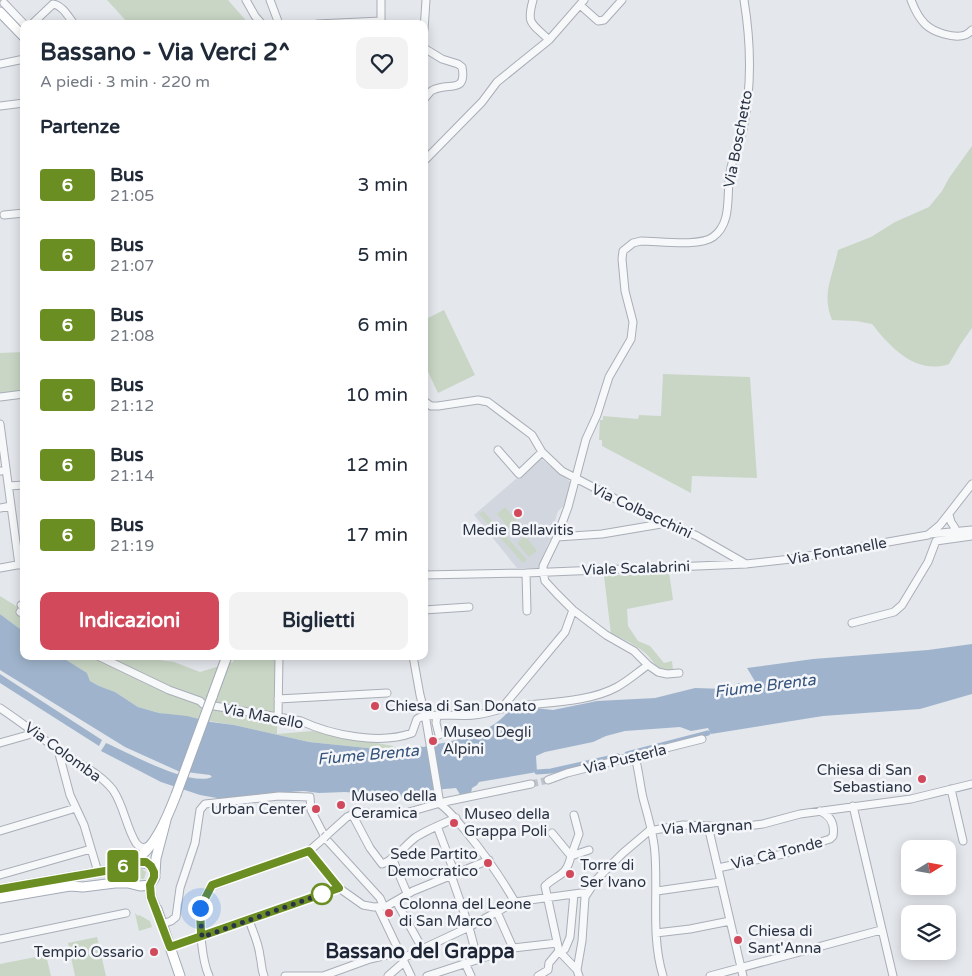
<!DOCTYPE html>
<html lang="it">
<meta charset="utf-8">
<style>
:root{--surface:#fff;--page:#f2f2f3;--text:#1f2937;--muted:#747a83;--accent:#d1495b}
body{margin:0;font-family:"Varela Round",sans-serif;background:var(--page);color:var(--text);height:100vh;display:flex;flex-direction:column;font-size:19px;white-space:nowrap}
*{box-sizing:border-box;margin:0}
p{font-size:16px;color:var(--muted)}
.icon{flex:none;width:28px;height:28px;fill:none;stroke:currentColor;stroke-width:2;stroke-linecap:round;stroke-linejoin:round}
.map{position:relative;flex:1;overflow:hidden}
.panel{position:absolute;left:20px;top:20px;width:408px;height:640px;display:flex;flex-direction:column;background:var(--surface);border-radius:10px;box-shadow:0 2px 12px #0003}
.panel>*{flex:none}
.badge{padding:0 10px;border-radius:4px;font-size:18px;line-height:32px}
.needle{width:32px;rotate:79deg}
.controls{position:absolute;left:901px;top:840px;display:grid;gap:10px}
.controls a{display:grid;place-items:center;width:55px;height:55px;border-radius:10px;background:var(--surface);box-shadow:0 2px 12px #0003;font-size:25px}
.you{position:absolute;width:25px;height:25px;margin:-12px;border:4px solid #fff;border-radius:50%;background:#1a73e8;box-shadow:0 0 0 8px #1a73e833}
.map>.badge{position:absolute;translate:-50% -50%;box-shadow:0 0 0 2px #fff}
h2{padding:0 20px;font-size:19px;line-height:45px}
.round{display:grid;place-items:center;flex:none;width:52px;height:52px;border-radius:10px;background:var(--page)}
.summary{display:flex;align-items:center;justify-content:space-between;height:85px;padding:0 20px}
h1{font-size:24px;font-weight:700;line-height:38px}
.action{display:flex;gap:10px;margin-top:auto;padding:10px 20px}
.action a{flex:1;height:58px;border-radius:10px;background:var(--accent);color:#fff;font-size:20px;font-weight:700;line-height:58px;text-align:center}
.action a+a{background:var(--page);color:var(--text)}
ul{padding:0;list-style:none}
li{display:flex;align-items:center;gap:15px;height:70px;padding:0 20px}
li div{flex:1}
li b{display:block;font-size:19px}
li em{font-style:normal}
li .badge{min-width:55px;font-weight:700;text-align:center}
.map>svg:first-child{display:block}
</style>
<div class="map">
<svg width="972" height="976" viewBox="0 0 972 976">
<rect width="100%" height="100%" fill="#e4e7ec"/>
<!-- built -->
<path fill="#d2d6de" d="M540 458 572 483 565 505 558 511 550 537 552 538 549 541 538 568H517L474 515Z"/>
<!-- green -->
<path fill="#c9d6c5" d="M107 0H228L249 24H129Z
M972 146V328L960 345 949 364C916 375 891 348 872 324L856 321 832 320C821 294 833 276 838 250L871 237 895 222 929 207 942 191 949 178Z
M444 310 475 375 438 393 424 363V320Z
M24 352V391L0 394V353Z
M663 374 750 377 757 478 692 476 691 493 602 446V440H599L600 420H603V416L638 419 639 415 661 416Z
M505 507 525 531 517 537 497 514Z
M483 511 527 560 523 563 479 514Z
M525 536 537 551 529 557 517 543Z
M669 572 673 600 627 609 628 626 638 641 650 646 664 663 672 661 673 670C655 672 655 661 644 652 634 644 623 638 611 634L604 576Z
M0 596 24 611V632L0 614Z
M60 656H104L111 660 130 656 174 662 200 672 233 662 234 656H277V734L313 731 393 746V748L377 749 309 742 234 725 159 713 138 707 115 692 99 686 90 681 87 673Z
M141 868 146 872 144 879 131 878 119 881 114 878 113 874 118 870 119 874 132 872Z
M135 913 138 916 139 915 150 921 152 927 139 931Z
M97 937 106 976H75L68 943Z
M46 955 51 976H0V964Z"/>
<!-- water -->
<path fill="#9fb4cc" d="M0 614 24 632V656H60L87 673 90 681 99 686 115 692 138 707 159 713 187 716 211 722 234 725 309 742 377 749 419 746 423 747C453 741 487 736 508 712L534 708 553 710 597 701 655 698 695 688 727 689 738 683H756L747 668 813 659 928 650 972 644V694L920 709 823 716 711 734 708 728 691 731 680 727 625 731 606 736 593 742 545 752 536 756 537 772 479 782 477 785 472 788 471 793 461 796 456 788 433 790 402 797 345 792 319 793 304 791 260 794 237 798H217L200 795 161 782 101 751 106 743C129 753 190 787 212 777L210 775 178 771 125 747 0 670Z
M0 674 102 740 99 746 0 683Z"/>
<g fill="none" stroke-linecap="round" stroke-linejoin="round">
<!-- canal -->
<path stroke="#9fb4cc" stroke-width="5" d="M627 754 708 733
M537 772 551 771 618 756"/>
<!-- minor-tunnel -->
<path stroke="#bfc3cb" stroke-width="7" stroke-dasharray="7 3.5" stroke-linecap="butt" d="M531 784 548 780"/>
<!-- minor casing -->
<g stroke="#a9aeb7" stroke-width="9">
<path id="minor" d="M246 0 255 16 262 24
M270 0 279 24
M533 0C526 25 532 23 549 40
M911 0C914 8 918 17 925 24 933 32 954 39 965 35 968 34 970 32 972 30
M4 3 24 24
M580 5 598 21 604 20 622 0
M32 24 53 4C62 5 68 16 74 24
M317 24 381 21
M381 24V0
M424 30 426 0
M424 48 442 59 458 64 462 67C467 94 449 82 433 90 430 91 427 96 424 99
M0 64 24 59
M0 106 24 103
M424 161 482 102 497 82 549 40 584 0
M4 215 24 213
M0 397 24 394
M424 401 431 406H438L478 400 488 402 532 435 542 452 562 471 635 509 697 536 746 564
M0 424 19 565
M498 450 519 474 542 452
M0 471H1
M9 486 24 485
M0 508 11 506
M949 515 951 522 955 528
M930 534 972 530
M557 537 602 534 667 523
M0 568 22 564
M526 573 527 611
M424 575 526 573 746 564 791 559 928 535 940 525 972 484
M21 605 24 604
M424 610 469 607
M20 612 24 614
M852 623 894 612 902 605 928 562 936 541 972 536
M98 656 169 690 200 701 203 704 301 721C331 735 380 745 412 733L417 719C427 712 459 717 474 715 487 714 498 709 511 707 544 702 588 703 617 687 628 681 638 672 648 665
M413 656 420 695 425 714 440 804
M679 673 667 674 658 672 648 665 634 651 606 635 573 610 557 594 545 581 543 572V566L557 537 568 507 586 439 597 415 609 377 631 339 633 322 625 291 622 259 623 251 633 243 641 241C659 241 699 247 713 237 733 223 726 194 730 173 732 158 739 144 743 129 752 87 751 43 744 0
M278 699 387 693
M0 708C21 722 40 737 60 751 78 764 99 772 113 790 124 806 126 827 136 843 140 848 144 849 150 845
M501 709 565 632 573 610
M437 715 436 723 439 735
M278 718 279 656
M0 743 28 735 34 731
M58 750 70 795 84 825 98 872
M635 757C639 771 640 785 643 798 648 817 654 835 655 854 658 895 651 937 663 976
M548 780 567 773 702 739
M951 789 963 841
M440 804C450 811 456 820 464 829 483 852 500 876 515 902
M853 806 893 976
M352 814 370 848 382 864C395 860 405 845 416 837 429 829 442 824 456 818
M437 826 455 874
M708 826 743 976
M0 831 76 808
M552 833 571 856
M327 835 347 817 359 812 402 814 444 802 531 784
M309 851 339 888 363 905 374 907 387 906 413 891 489 860
M571 856 579 834 574 815
M392 858 407 893
M718 868 783 854 830 839 833 836C835 824 831 816 820 811
M0 875 91 849
M451 875 469 927
M657 891 720 882
M396 901 422 948
M378 907 411 976
M497 912 513 948
M249 920C253 932 259 944 260 956 262 964 261 969 264 976
M162 924 171 921 176 917 180 888 195 843 200 810 205 804 279 796 310 797 311 810 326 839 380 898 383 905
M470 931 475 950
M656 933 690 929 730 921
M0 939 126 913
M170 947 339 888
M565 949 570 937 574 894
M403 958 469 927 515 902 581 893 587 894
M465 963 471 976
M577 970 559 951 545 886C559 873 566 877 571 856L589 850
M209 976C202 961 199 926 201 909 201 901 206 894 210 887L309 851 324 838
M285 976H323L370 959 400 952
M388 976 404 962
M427 976 513 948 557 943
M538 976 548 970 549 963 559 951
M579 976 577 970 582 941 585 897 596 880 623 853 649 831 683 825 739 827 763 824 800 814 911 799 972 784
M710 976 881 930"/>
</g>
<!-- major casing -->
<g stroke="#a3abb8" stroke-width="11">
<path id="major" d="M0 12 24 37
M212 697 227 656
M134 861C155 848 167 818 176 795
M155 874 156 858 166 820
M0 889 105 871 138 862 149 864 153 869 155 877 150 885 151 897 158 913
M0 898 70 886 83 887 115 883H128L140 886 150 885
M157 909 180 976"/>
</g>
<!-- minor -->
<use href="#minor" stroke="#f7f8fa" stroke-width="7"/>
<!-- major -->
<use href="#major" stroke="#fff" stroke-width="9"/>
<!-- minor-bridge casing -->
<g stroke="#a9aeb7" stroke-width="9" stroke-linecap="butt">
<path id="minor-bridge" d="M324 838 327 835"/>
</g>
<!-- major-bridge casing -->
<g stroke="#a3abb8" stroke-width="11" stroke-linecap="butt">
<path id="major-bridge" d="M176 795 212 697"/>
</g>
<!-- minor-bridge -->
<use href="#minor-bridge" stroke="#f7f8fa" stroke-width="7"/>
<!-- major-bridge -->
<use href="#major-bridge" stroke="#fff" stroke-width="9"/>
</g>
<g fill="none" stroke-linecap="round" stroke-linejoin="round">
<!-- line casing -->
<g stroke="#fff" stroke-width="11">
<path id="line" d="M0 889 105 871 138 862H146L151 866 154 872V877L150 885 151 897 170 947 339 888 309 851 212 885 200 908 201 933"/>
</g>
<!-- line -->
<use href="#line" stroke="#6b8e23" stroke-width="8"/>
<!-- walk -->
<path stroke="#2b3445" stroke-width="5" stroke-dasharray="0 9" d="M200 908 202 937 322 894"/>
</g>
<!-- markers -->
<g fill="#d1495b" stroke="#f4f6f9" stroke-width="2">
<circle cx="518" cy="513" r="5"/>
<circle cx="375" cy="706" r="5"/>
<circle cx="433" cy="741" r="5"/>
<circle cx="922" cy="779" r="5"/>
<circle cx="341" cy="805" r="5"/>
<circle cx="316" cy="809" r="5"/>
<circle cx="454" cy="823" r="5"/>
<circle cx="488" cy="863" r="5"/>
<circle cx="570" cy="874" r="5"/>
<circle cx="389" cy="913" r="5"/>
<circle cx="738" cy="940" r="5"/>
<circle cx="154" cy="952" r="5"/>
</g>
<circle fill="#fff" stroke="#6b8e23" stroke-width="2.5" cx="322" cy="894" r="10"/>
<g text-anchor="middle" dominant-baseline="central" stroke-width="5" stroke-linejoin="round" paint-order="stroke">
<!-- street labels -->
<g font-size="15" fill="#2b3445" stroke="#f4f6f9">
<text transform="translate(738 139) rotate(-79)">Via Boschetto</text>
<text transform="translate(642 511) rotate(25)">Via Colbacchini</text>
<text transform="translate(837 551) rotate(-10)">Via Fontanelle</text>
<text transform="translate(636 568) rotate(-2)">Viale Scalabrini</text>
<text transform="translate(263 716) rotate(11)">Via Macello</text>
<text transform="translate(63 752) rotate(36)">Via Colomba</text>
<text transform="translate(625 759) rotate(-14)">Via Pusterla</text>
<text transform="translate(707 827) rotate(-3)">Via Margnan</text>
<text transform="translate(777 853) rotate(-14)">Via Cà Tonde</text>
</g>
<!-- poi labels -->
<g font-size="15" fill="#2b3445" stroke="#f4f6f9" text-anchor="start">
<text x="518" y="530" text-anchor="middle">Medie Bellavitis</text>
<text x="385" y="706">Chiesa di San Donato</text>
<text x="443" y="732">Museo Degli<tspan x="443" dy="17">Alpini</tspan></text>
<text x="912" y="770" text-anchor="end">Chiesa di San<tspan x="912" dy="17">Sebastiano</tspan></text>
<text x="351" y="796">Museo della<tspan x="351" dy="17">Ceramica</tspan></text>
<text x="306" y="809" text-anchor="end">Urban Center</text>
<text x="464" y="814">Museo della<tspan x="464" dy="17">Grappa Poli</tspan></text>
<text x="478" y="854" text-anchor="end">Sede Partito<tspan x="478" dy="17">Democratico</tspan></text>
<text x="580" y="865">Torre di<tspan x="580" dy="17">Ser Ivano</tspan></text>
<text x="399" y="904">Colonna del Leone<tspan x="399" dy="17">di San Marco</tspan></text>
<text x="748" y="931">Chiesa di<tspan x="748" dy="17">Sant'Anna</tspan></text>
<text x="144" y="952" text-anchor="end">Tempio Ossario</text>
</g>
<!-- water labels -->
<g font-size="16" font-style="italic" fill="#34527a" stroke="#f4f6f9">
<text transform="translate(765 686) rotate(-7)">Fiume Brenta</text>
<text transform="translate(368 755) rotate(-5)">Fiume Brenta</text>
</g>
<!-- district labels -->
<g font-size="20" font-weight="bold" fill="#1d2536" stroke="#f4f6f9">
<text x="420" y="952">Bassano del Grappa</text>
</g>
</g>
</svg>
<div class="controls">
<a><svg class="needle" viewBox="-14 -14 28 28"><path d="M0-13l5 13h-10z" fill="#e53935"/><path d="M0 13l5-13h-10z" fill="#747a83"/></svg></a>
<a><svg class="icon" aria-label="layers" viewBox="0 0 24 24"><path d="M12 4l9 5-9 5-9-5zM3 14l9 5 9-5"/></svg></a>
</div>
<div class="you" style="left:200px;top:908px"></div>
<b class="badge" style="left:123px;top:866px;background:#6b8e23;color:#fff">6</b>
<section class="panel">
<div class="summary"><div><h1>Bassano - Via Verci 2^</h1><p>A piedi · 3 min · 220 m</p></div><a class="round"><svg class="icon" aria-label="heart" viewBox="0 0 24 24"><path d="M12 20l-8-8c-3-5 5-10 8-4 3-6 11-1 8 4z"/></svg></a></div>
<h2>Partenze</h2>
<ul>
<li><span class="badge" style="background:#6b8e23;color:#fff">6</span><div><b>Bus</b><p>21:05</p></div><em>3 min</em></li>
<li><span class="badge" style="background:#6b8e23;color:#fff">6</span><div><b>Bus</b><p>21:07</p></div><em>5 min</em></li>
<li><span class="badge" style="background:#6b8e23;color:#fff">6</span><div><b>Bus</b><p>21:08</p></div><em>6 min</em></li>
<li><span class="badge" style="background:#6b8e23;color:#fff">6</span><div><b>Bus</b><p>21:12</p></div><em>10 min</em></li>
<li><span class="badge" style="background:#6b8e23;color:#fff">6</span><div><b>Bus</b><p>21:14</p></div><em>12 min</em></li>
<li><span class="badge" style="background:#6b8e23;color:#fff">6</span><div><b>Bus</b><p>21:19</p></div><em>17 min</em></li>
</ul>
<div class="action"><a>Indicazioni</a><a>Biglietti</a></div>
</section>
</div>
